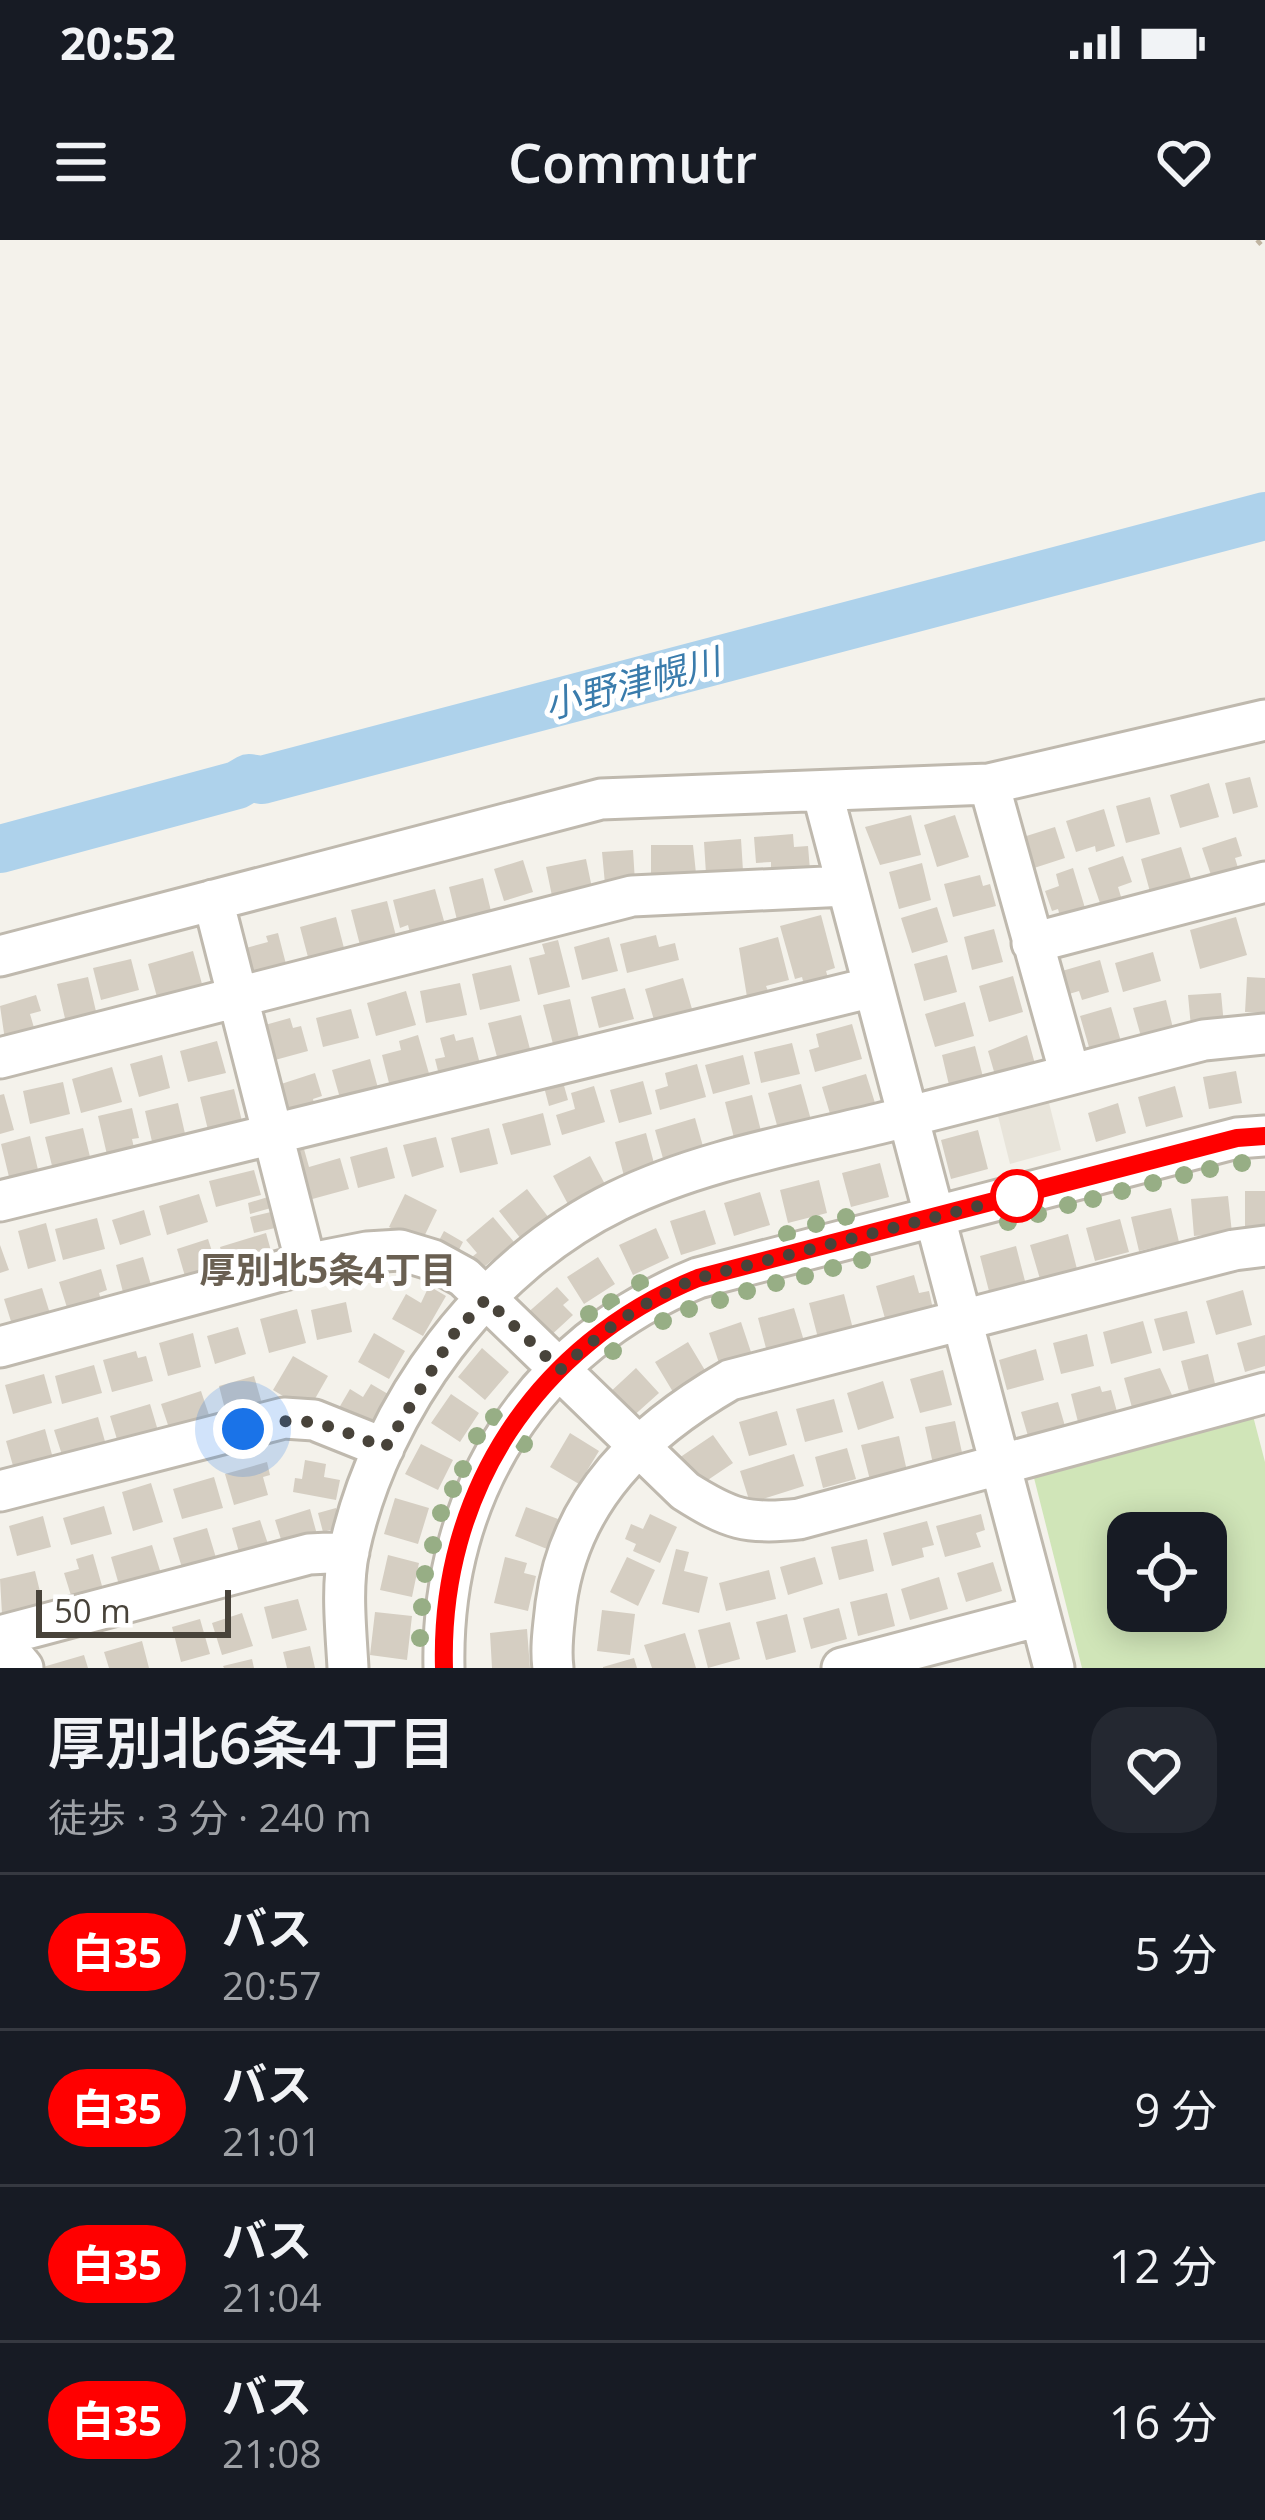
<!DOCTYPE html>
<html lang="ja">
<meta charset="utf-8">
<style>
:root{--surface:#171b24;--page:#242831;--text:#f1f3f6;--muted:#9ea1a6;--line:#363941}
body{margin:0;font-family:"Open Sans","Noto Sans JP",sans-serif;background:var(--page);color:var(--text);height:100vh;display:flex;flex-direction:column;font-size:45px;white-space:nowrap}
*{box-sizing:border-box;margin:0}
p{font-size:39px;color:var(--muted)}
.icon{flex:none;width:66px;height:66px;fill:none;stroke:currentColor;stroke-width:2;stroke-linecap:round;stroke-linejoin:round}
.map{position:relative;height:1428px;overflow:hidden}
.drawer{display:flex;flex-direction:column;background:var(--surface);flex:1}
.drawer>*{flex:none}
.badge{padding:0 24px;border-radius:39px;font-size:42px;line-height:78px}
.tools{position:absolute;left:1107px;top:1272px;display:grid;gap:24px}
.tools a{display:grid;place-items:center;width:120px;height:120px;border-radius:24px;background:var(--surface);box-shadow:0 6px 30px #0003;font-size:60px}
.scale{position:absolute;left:36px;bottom:30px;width:195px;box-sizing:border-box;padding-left:12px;border:6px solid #48433a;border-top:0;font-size:33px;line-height:42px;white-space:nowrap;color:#48433a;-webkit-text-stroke:9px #fff;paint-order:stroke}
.you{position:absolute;width:60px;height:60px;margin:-30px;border:9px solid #fff;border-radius:50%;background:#1a73e8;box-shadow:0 0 0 18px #1a73e833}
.map>.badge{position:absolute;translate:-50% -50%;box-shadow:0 0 0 6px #fff}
.round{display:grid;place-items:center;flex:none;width:126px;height:126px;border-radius:36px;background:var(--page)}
.overview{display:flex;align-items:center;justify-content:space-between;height:204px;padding:0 48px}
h1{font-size:57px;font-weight:600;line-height:90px}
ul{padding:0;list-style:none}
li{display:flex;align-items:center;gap:36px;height:156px;padding:0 48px;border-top:3px solid var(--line)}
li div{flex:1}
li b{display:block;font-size:45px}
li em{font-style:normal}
li .badge{min-width:132px;font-weight:700;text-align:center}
.status{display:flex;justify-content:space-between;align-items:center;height:84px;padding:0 60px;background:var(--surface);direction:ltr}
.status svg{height:33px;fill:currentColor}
header{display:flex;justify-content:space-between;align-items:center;height:156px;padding:0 48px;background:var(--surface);font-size:54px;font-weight:600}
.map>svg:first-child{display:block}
</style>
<div class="status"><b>20:52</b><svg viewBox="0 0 49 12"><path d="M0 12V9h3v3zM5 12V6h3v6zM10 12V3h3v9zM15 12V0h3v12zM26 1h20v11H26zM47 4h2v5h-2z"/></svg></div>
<header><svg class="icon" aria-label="menu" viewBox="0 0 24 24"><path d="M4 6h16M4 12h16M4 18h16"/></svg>Commutr<svg class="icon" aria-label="heart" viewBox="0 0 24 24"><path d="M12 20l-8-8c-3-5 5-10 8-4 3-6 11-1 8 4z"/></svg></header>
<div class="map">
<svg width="1265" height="1428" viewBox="0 0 1265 1428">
<rect width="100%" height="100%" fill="#f4f2eb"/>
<!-- residential -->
<path fill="#e8e4da" d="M1048 859 1061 910 1010 924 997 872Z"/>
<!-- green -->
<path fill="#d0e5b8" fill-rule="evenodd" d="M1252 1172 1265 1222V1428H1082L1032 1230ZM1128 1293H1206V1371H1128Z"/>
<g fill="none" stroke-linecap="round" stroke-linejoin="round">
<!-- river -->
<path stroke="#aed2eb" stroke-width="48" d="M0 609 237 545 249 538 262 540 1265 276"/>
</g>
<!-- building -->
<path fill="#d5cec2" d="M1250 537 1258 567 1233 574 1225 543Z
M1209 543 1219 577 1180 588 1170 555Z
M1150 557 1160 594 1126 603 1116 566Z
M1104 569 1115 606 1096 612 1095 606 1076 612 1066 581Z
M911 575 921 615 880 625 865 587Z
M955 575 969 617 937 627 924 585Z
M1055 587 1065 618 1031 629 1020 598Z
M793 594 794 607 808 606 810 630 771 632V622L756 623 754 597Z
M1236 597 1242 616 1235 618 1239 631 1221 637 1219 632 1211 635 1202 608Z
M741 599 743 631 706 634 704 602Z
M651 605H693L697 643H651Z
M1181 607 1191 639 1169 646 1172 653 1152 659 1141 619Z
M633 610 635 642 605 644 602 612Z
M1123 616 1132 642 1118 647 1122 660 1101 666 1088 628Z
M586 619 592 648 552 656 546 627Z
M523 620 533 652 504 661 494 629Z
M922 623 931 660 899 669 889 632Z
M1073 628 1085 668 1061 680 1058 669 1052 671 1045 651 1059 646 1056 634Z
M980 635 983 646 990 644 996 666 953 677 944 644Z
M483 638 491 671 457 680 449 647Z
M435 649 446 688 411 697 408 685 400 688 393 660Z
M387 661 397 700 361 709 351 670Z
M937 667 948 702 912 713 901 678Z
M821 675 835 728 826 731 828 738 804 745 802 737 795 739 780 686Z
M336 677 345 712 309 721 300 687Z
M1236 677 1247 715 1200 729 1190 690Z
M994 689 1003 722 972 730 964 697Z
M278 693 287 728 246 738 239 710 268 702 266 696Z
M656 695 659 707 675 703 679 720 627 733 620 704Z
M609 697 618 731 582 740 574 707Z
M778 697 789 740 766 746 768 751 747 757 739 708Z
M558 700 570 747 538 755 529 718 545 714 542 704Z
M193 711 202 744 157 757 148 724Z
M1153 712 1161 741 1123 752 1115 723Z
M947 715 957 752 924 761 914 724Z
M131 719 139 750 101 760 93 728Z
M1100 720 1109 752 1082 760 1079 751 1069 754 1062 731Z
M511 725 520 761 480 770 472 734Z
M1013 736 1023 772 989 782 979 746Z
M88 737 98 780 67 787 57 744Z
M1247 737 1265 738V773L1245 772Z
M683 738 692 769 654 780 645 749Z
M460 743 467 775 426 783 420 751Z
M625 748 634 779 599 788 591 757Z
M406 751 416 785 376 796 367 763Z
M1221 753 1224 785 1191 787 1188 755Z
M36 755 41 771 30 774 35 791 5 800 0 766Z
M570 759 579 798 553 804 543 765Z
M1166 760 1174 792 1142 800 1133 768Z
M965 762 974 796 935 807 925 774Z
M1111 767 1122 805 1091 814 1080 776Z
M351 769 359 798 323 807 316 778Z
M521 775 530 809 497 817 488 783Z
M290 778 293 788 301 786 308 811 275 820 265 785Z
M852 784 862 819 815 832 809 810 819 807 816 794Z
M454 794 456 801 473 797 480 824 439 835 435 819 445 817 440 798Z
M418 795 430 837 390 847 382 815 401 810 399 801Z
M1027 795 1035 824 995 835 988 811Z
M217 801 226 833 188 842 180 811Z
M792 803 800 834 761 843 754 812Z
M975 806 983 837 949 845 942 815Z
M162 815 170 848 139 857 130 824Z
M743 815 750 844 713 854 705 825Z
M370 819 378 848 340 858 332 830Z
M697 824 706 857 660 870 655 850 668 846 665 833Z
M112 827 122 862 81 873 72 839Z
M1236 831 1242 863 1209 869 1203 837Z
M315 833 322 856 313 859 315 867 288 876 278 845Z
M866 834 875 863 831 877 822 847Z
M643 841 652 874 619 883 610 850Z
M63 842 70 874 30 884 23 851Z
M563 842 568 860 549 866 544 847Z
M801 844 813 887 780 896 768 853Z
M594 846 605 882 562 895 556 875 575 869 571 853Z
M1175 846 1183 877 1146 887 1138 857Z
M234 849 242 881 208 890 200 857Z
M4 854 14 890 0 894V855Z
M752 855 762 895 735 902 725 862Z
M178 863 186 898 153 906 145 871Z
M1118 863 1126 893 1096 902 1088 873Z
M132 868 139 898 132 899 135 912 108 919 98 876Z
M543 873 551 905 511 915 502 884Z
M695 878 704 910 664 922 655 890Z
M83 888 91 921 53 930 45 897Z
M489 888 498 924 460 933 451 898Z
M978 890 988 929 951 939 941 900Z
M646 893 655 927 624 936 615 902Z
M30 896 39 934 10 941 1 904Z
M436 897 444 927 412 937 403 905Z
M387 907 395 938 358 948 350 917Z
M304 909 309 927 340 918 349 949 305 961 292 912Z
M590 916 607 948 570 968 553 936Z
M880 923 889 957 851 967 842 933Z
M254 930 261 955 216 967 209 941Z
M819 940 827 973 788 983 780 950Z
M527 949 549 978 521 999 499 971Z
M1245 951H1265V986L1245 987Z
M760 952 770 985 734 996 724 963Z
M199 954 208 982 167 995 159 966Z
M405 954 437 970 421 1003 389 987Z
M1228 956 1232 993 1194 996 1191 959Z
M268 957 271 968 250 974 248 963Z
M1171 968 1179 1002 1139 1011 1131 977Z
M144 970 151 995 120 1005 112 980Z
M705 970 716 1004 681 1015 670 981Z
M271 972 275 988 254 993 250 977Z
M493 977 514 1002 478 1032 468 1020 477 1013 466 1000Z
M97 978 105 1009 63 1020 55 989Z
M1120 979 1129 1012 1095 1021 1086 988Z
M46 983 56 1021 28 1029 18 991Z
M656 988 669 1018 633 1035 619 1005Z
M444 991 463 1002 453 1021 434 1010Z
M266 993 273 1018 227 1031 220 1007Z
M1068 994 1077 1029 1040 1039 1030 1005Z
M208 999 219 1033 187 1043 177 1009Z
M0 1005 9 1030 0 1033Z
M1016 1006 1026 1045 990 1055 980 1016Z
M143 1017 153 1052 125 1060 116 1025Z
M598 1017 615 1044 584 1064 567 1037Z
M101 1029 107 1050 99 1053 102 1064 69 1074 59 1042Z
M914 1035 919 1053 929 1051 933 1069 886 1082 876 1046Z
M429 1046 446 1056 423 1096 392 1079 406 1054 421 1063Z
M557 1047 569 1060 563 1065 573 1075 547 1099 525 1075Z
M42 1048 52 1080 14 1091 4 1059Z
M1243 1050 1252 1085 1216 1095 1206 1061Z
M844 1054 853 1089 818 1098 809 1063Z
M346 1062 352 1092 317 1100 311 1070Z
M794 1068 804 1101 767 1112 758 1078Z
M297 1069 306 1103 269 1113 260 1079Z
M1187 1071 1195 1103 1163 1111 1154 1079Z
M1143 1081 1152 1113 1111 1124 1103 1092Z
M741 1082 751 1112 719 1123 709 1093Z
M238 1087 246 1114 215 1124 207 1096Z
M193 1093 201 1127 168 1136 159 1103Z
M374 1093 405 1111 389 1139 358 1122Z
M1087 1094 1094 1126 1061 1134 1053 1103Z
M1265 1095V1126L1245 1132 1237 1103Z
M688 1102 706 1132 673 1152 655 1122Z
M482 1108 509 1132 485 1160 458 1137Z
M1036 1109 1044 1140 1007 1150 999 1120Z
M136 1111 138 1118 146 1116 153 1141 112 1152 103 1120Z
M1208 1114 1217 1152 1191 1159 1181 1121Z
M293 1116 328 1136 308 1171 273 1150Z
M94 1125 102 1153 62 1164 55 1136Z
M636 1128 659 1153 630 1179 607 1155Z
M1160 1128 1176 1164 1134 1175 1124 1138Z
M943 1130 952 1165 920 1173 910 1139Z
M44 1134 52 1163 13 1174 5 1145Z
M254 1136 263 1167 227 1177 219 1146Z
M883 1141 894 1178 858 1190 847 1153Z
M371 1144 388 1154 367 1191 336 1173 350 1149 363 1157Z
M1100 1146 1102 1152 1111 1150 1119 1179 1080 1190 1071 1154Z
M201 1151 211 1181 171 1194 161 1164Z
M451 1154 479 1173 460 1202 431 1183Z
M834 1159 843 1192 805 1202 796 1169Z
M1058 1162 1067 1193 1030 1203 1021 1172Z
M150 1164 159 1194 119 1206 110 1176Z
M777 1171 787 1205 749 1216 739 1182Z
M98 1177 106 1205 63 1218 54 1190Z
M955 1181 963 1217 933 1224 925 1187Z
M45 1189 54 1222 15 1233 6 1201Z
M570 1193 599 1211 579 1244 550 1227Z
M713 1195 733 1223 696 1248 676 1220Z
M899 1196 907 1231 870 1240 861 1205Z
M421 1204 453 1220 438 1250 405 1234Z
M847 1208 856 1239 823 1248 815 1217Z
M794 1214 804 1246 750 1263 740 1231Z
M305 1220 326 1224 324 1237 340 1240 336 1260 293 1252 295 1238 302 1239Z
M267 1222 270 1235 263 1237 268 1255 234 1265 225 1234Z
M214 1237 223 1268 182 1279 173 1249Z
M151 1243 163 1282 133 1291 122 1252Z
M395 1258 429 1268 418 1304 384 1294Z
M104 1266 112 1294 71 1305 63 1278Z
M526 1267 558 1279 547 1309 515 1296Z
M336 1268 341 1287 323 1292 318 1273Z
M310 1269 318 1298 284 1309 275 1280Z
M650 1274 677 1287 660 1323 633 1311 636 1304 625 1299 631 1284 643 1289Z
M981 1274 985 1290 976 1293 981 1307 945 1317 936 1286Z
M43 1276 51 1307 17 1316 9 1286Z
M260 1280 270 1310 241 1319 232 1288Z
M927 1281 934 1305 922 1308 924 1317 892 1326 883 1293Z
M207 1288 217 1321 183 1331 173 1298Z
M867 1299 874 1331 839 1340 831 1307Z
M152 1305 163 1340 121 1352 111 1317Z
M676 1309 689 1312 684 1331 708 1337 699 1373 662 1364Z
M93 1314 104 1353 73 1362 64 1333 79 1329 76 1319Z
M388 1315 419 1323 412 1357 380 1350Z
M505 1317 527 1323 524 1333 536 1336 528 1371 494 1363Z
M627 1317 655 1330 638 1366 610 1352Z
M815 1317 823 1344 788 1355 780 1327Z
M993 1322 1002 1351 966 1362 957 1333Z
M769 1330 776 1359 726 1371 719 1343Z
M35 1331 43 1364 2 1374 0 1339Z
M939 1337 948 1369 910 1380 901 1349Z
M887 1353 895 1386 858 1396 850 1362Z
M298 1359 307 1390 272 1399 264 1367Z
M839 1368 847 1399 811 1409 803 1378Z
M602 1370 635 1374 630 1415 597 1411Z
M375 1372 412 1376 407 1420 370 1415Z
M242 1373 253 1406 222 1415 212 1383Z
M787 1374 796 1412 766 1420 756 1382Z
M200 1379 210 1414 181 1422 172 1387Z
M730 1382 740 1419 708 1428 698 1390Z
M527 1389 530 1428H492L490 1393Z
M685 1393 696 1428H652L644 1405Z
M142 1401 149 1428H109L104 1412Z
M310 1406 315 1428H287L283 1412Z
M84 1415 88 1428H43V1427Z
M634 1418 637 1428H603V1427Z
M252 1419 254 1428H224L223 1426Z"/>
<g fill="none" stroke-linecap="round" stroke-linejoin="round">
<!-- minor casing -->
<g stroke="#bfb9ae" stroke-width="45">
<path id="minor" d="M989 544 1070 834
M822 551 1054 1428
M213 660 306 1024
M1032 703 1265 642
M0 716 601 559 989 544 1265 480
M0 818 632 656 846 646
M0 961 873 747
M0 1107 306 1024 367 1012 400 1010 433 1020 464 1037 685 1251C729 1279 747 1285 799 1279L1265 1153
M0 1251 284 1178 314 1180 384 1208
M0 1396 309 1314 349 1312
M0 1400 23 1428
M348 1428C346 1389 341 1348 349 1310 380 1166 485 1025 617 961 699 921 791 905 878 884 987 857 1095 828 1204 800L1265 794
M444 1428C440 1252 535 1104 698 1038L1237 898 1265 896
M553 1428C550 1407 554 1384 556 1364 570 1258 642 1191 730 1140L1234 1010 1265 1006
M842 1428 1040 1376"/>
</g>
<!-- path -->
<path stroke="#c0b5a1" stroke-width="4.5" stroke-dasharray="6 6" stroke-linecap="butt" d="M1257 0 1265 9"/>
<!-- minor -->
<use href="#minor" stroke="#fff" stroke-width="39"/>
</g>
<!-- trees -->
<g fill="#97ae85">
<circle cx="1242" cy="923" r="9"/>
<circle cx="1210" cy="929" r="9"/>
<circle cx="1184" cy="935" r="9"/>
<circle cx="1153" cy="943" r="9"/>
<circle cx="1122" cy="951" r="9"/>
<circle cx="1093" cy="959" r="9"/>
<circle cx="1068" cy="965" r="9"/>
<circle cx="1038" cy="974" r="9"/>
<circle cx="846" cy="977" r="9"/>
<circle cx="1008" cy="982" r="9"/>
<circle cx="816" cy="984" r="9"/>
<circle cx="787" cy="994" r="9"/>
<circle cx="862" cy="1020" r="9"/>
<circle cx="833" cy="1028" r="9"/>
<circle cx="805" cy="1036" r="9"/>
<circle cx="640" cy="1043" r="9"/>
<circle cx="776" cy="1043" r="9"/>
<circle cx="747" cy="1051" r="9"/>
<circle cx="720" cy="1060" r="9"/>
<circle cx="611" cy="1062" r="9"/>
<circle cx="689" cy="1069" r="9"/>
<circle cx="589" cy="1074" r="9"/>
<circle cx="663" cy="1081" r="9"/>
<circle cx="613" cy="1111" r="9"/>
<circle cx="494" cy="1177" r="9"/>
<circle cx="477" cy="1196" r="9"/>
<circle cx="524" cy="1204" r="9"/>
<circle cx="463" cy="1229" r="9"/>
<circle cx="453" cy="1249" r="9"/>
<circle cx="441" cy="1273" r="9"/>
<circle cx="433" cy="1305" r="9"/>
<circle cx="425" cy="1334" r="9"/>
<circle cx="422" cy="1367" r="9"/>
<circle cx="420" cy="1398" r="9"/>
</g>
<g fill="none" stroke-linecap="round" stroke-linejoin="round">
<!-- line casing -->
<g stroke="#fff" stroke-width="27">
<path id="line" d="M444 1428C439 1253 536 1104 698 1038L1237 898 1265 896"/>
</g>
<!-- line -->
<use href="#line" stroke="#f00" stroke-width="18"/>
<!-- walk -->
<path stroke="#48433a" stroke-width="12" stroke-dasharray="0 21.6" d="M243 1189C308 1172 325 1184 385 1208L453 1095 486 1059 560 1130C603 1090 644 1060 698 1038L1017 956"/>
</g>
<!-- markers -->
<circle fill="#fff" stroke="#f00" stroke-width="6" cx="1017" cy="956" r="24"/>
<g text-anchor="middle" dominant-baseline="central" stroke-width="10" stroke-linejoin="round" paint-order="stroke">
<!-- water labels -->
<g font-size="36" font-style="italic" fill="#3a7cac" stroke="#fff">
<text transform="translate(632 443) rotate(-15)">小野津幌川</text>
</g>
<!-- neighbourhood labels -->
<g font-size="36" font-weight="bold" fill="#6a6052" stroke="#fff">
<text x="328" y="1029">厚別北5条4丁目</text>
</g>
</g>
</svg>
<div class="tools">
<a><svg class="icon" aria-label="locate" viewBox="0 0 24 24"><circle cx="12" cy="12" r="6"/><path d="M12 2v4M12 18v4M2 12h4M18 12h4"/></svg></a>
</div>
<div class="scale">50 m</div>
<div class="you" style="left:243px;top:1189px"></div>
</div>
<section class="drawer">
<div class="overview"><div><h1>厚別北6条4丁目</h1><p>徒歩 · 3 分 · 240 m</p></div><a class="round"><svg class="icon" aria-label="heart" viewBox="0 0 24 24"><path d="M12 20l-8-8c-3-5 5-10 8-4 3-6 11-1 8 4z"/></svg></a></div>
<ul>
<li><span class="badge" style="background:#f00;color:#fff">白35</span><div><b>バス</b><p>20:57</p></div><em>5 分</em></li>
<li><span class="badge" style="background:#f00;color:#fff">白35</span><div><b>バス</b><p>21:01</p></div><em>9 分</em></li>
<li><span class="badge" style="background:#f00;color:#fff">白35</span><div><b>バス</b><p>21:04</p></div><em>12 分</em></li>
<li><span class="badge" style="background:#f00;color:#fff">白35</span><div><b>バス</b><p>21:08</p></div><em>16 分</em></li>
</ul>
</section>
